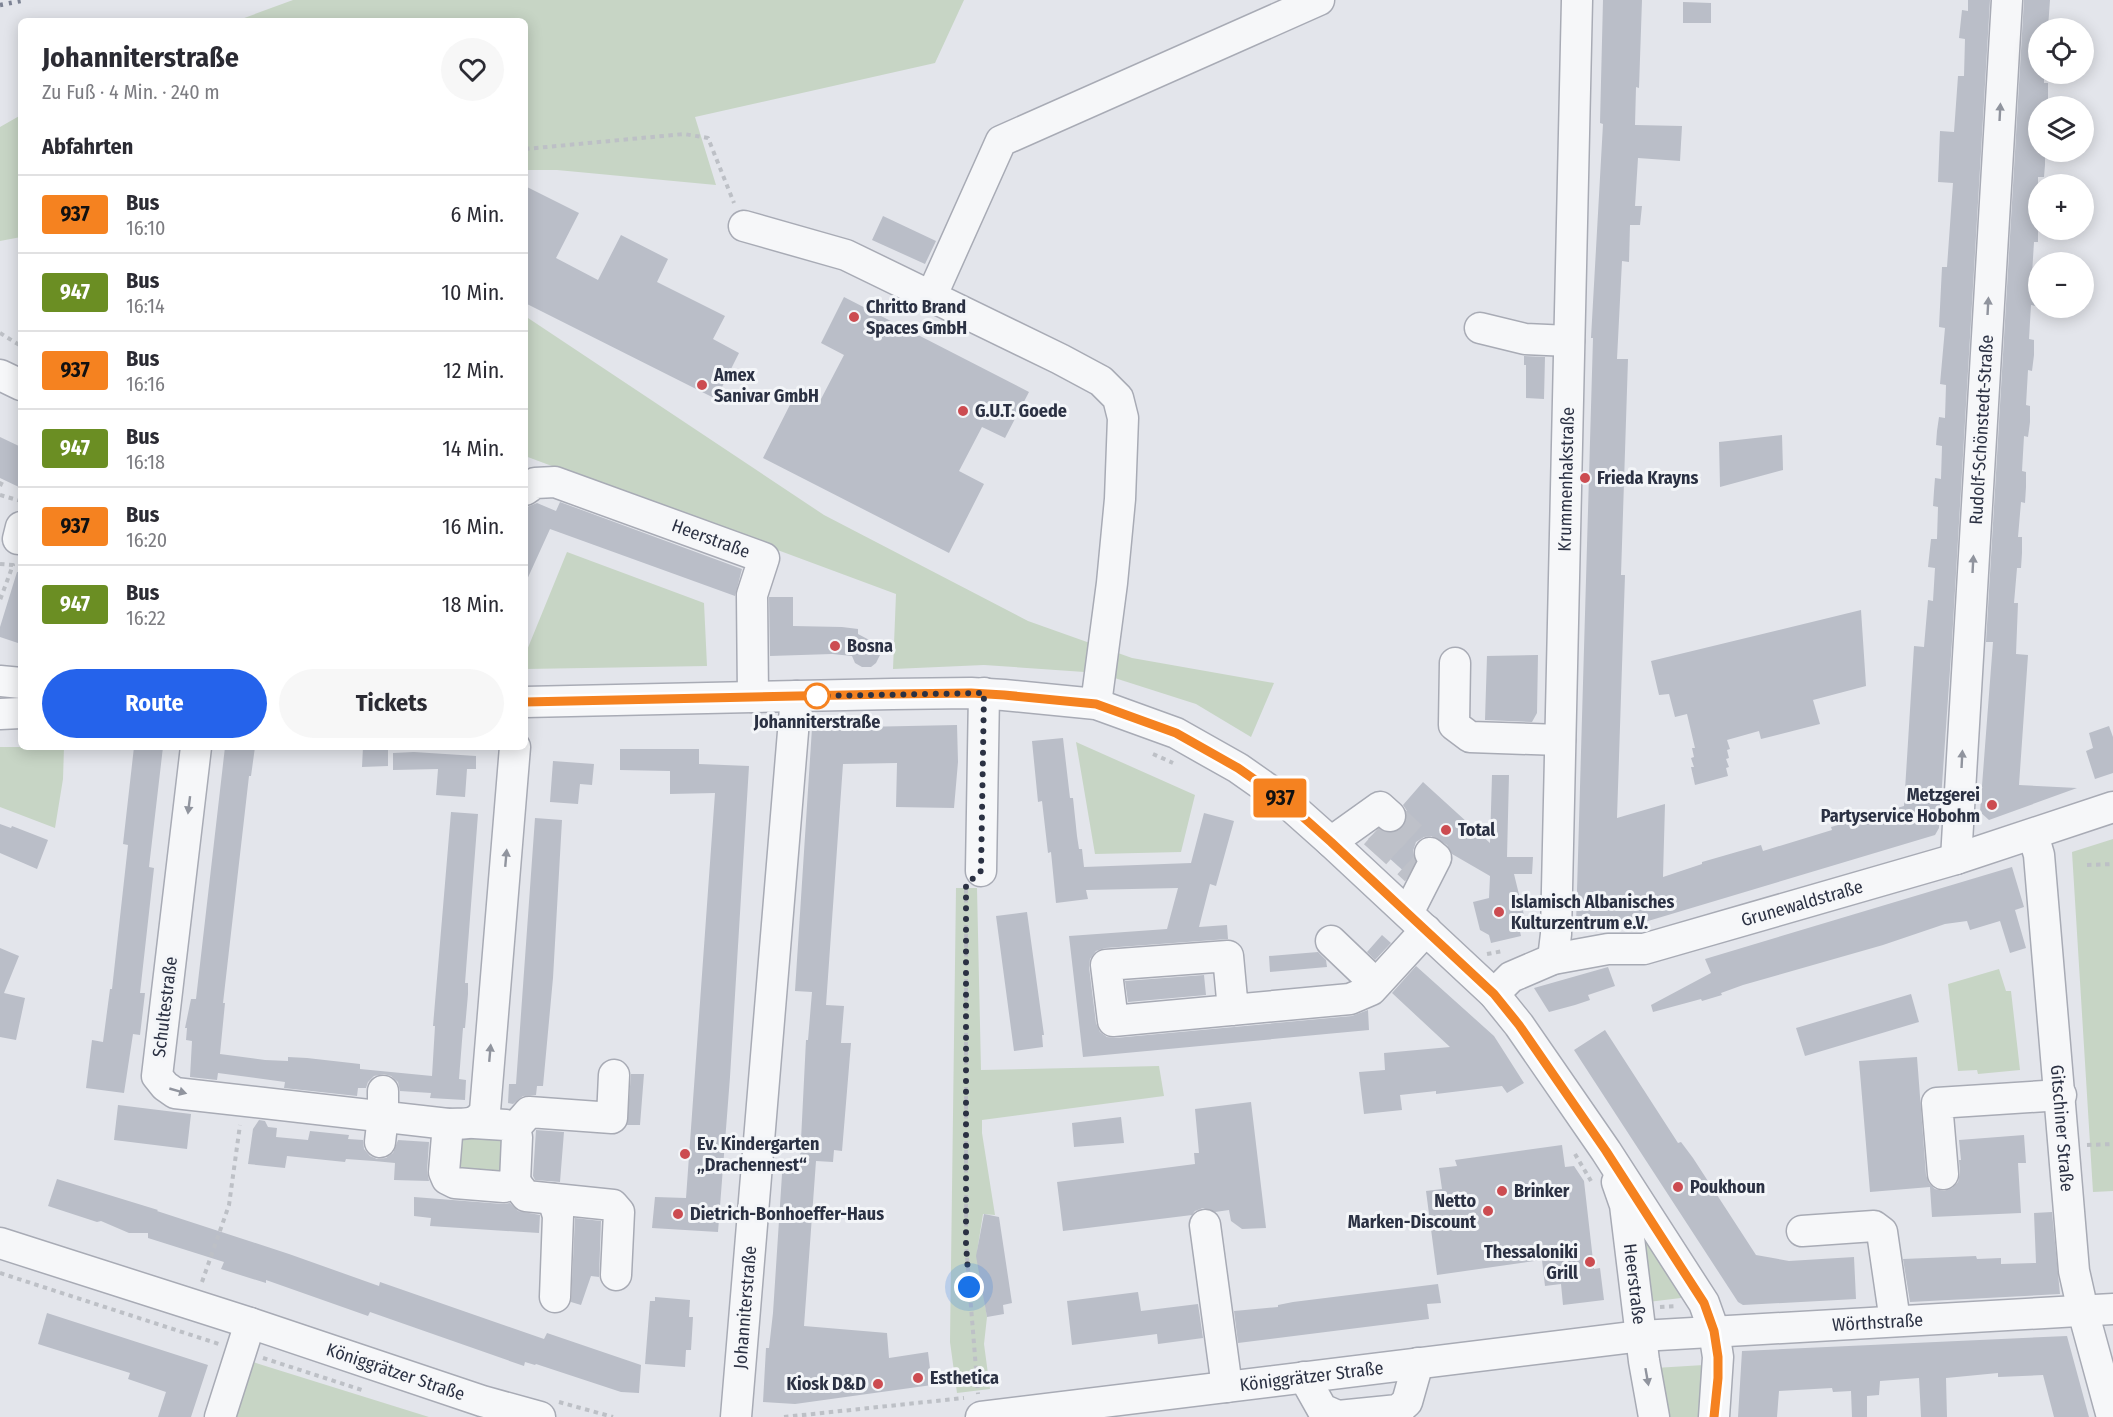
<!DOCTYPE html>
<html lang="de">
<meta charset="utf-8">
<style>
:root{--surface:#fff;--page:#f7f7f7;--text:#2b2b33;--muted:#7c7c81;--line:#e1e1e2;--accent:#2563eb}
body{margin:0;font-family:"Fira Sans Condensed",sans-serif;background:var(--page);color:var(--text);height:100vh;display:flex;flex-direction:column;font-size:22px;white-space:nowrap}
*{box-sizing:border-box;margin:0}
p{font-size:20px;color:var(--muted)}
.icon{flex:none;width:33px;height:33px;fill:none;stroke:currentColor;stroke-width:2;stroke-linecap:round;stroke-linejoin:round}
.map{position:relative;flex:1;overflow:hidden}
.details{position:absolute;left:18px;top:18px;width:510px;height:732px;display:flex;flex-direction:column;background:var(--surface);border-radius:9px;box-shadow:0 3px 15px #0003}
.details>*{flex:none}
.badge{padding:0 12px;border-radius:4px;font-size:21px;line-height:39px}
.fabs{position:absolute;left:2028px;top:18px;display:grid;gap:12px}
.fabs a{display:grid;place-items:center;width:66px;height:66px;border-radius:50%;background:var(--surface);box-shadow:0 3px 15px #0003;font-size:30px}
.you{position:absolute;width:30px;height:30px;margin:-15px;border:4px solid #fff;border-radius:50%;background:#1a73e8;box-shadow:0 0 0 9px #1a73e833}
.map>.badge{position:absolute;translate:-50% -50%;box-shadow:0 0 0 3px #fff}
h2{padding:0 24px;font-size:22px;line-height:54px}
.round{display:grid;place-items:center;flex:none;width:63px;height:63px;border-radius:32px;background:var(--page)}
.overview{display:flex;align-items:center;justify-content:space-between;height:102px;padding:0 24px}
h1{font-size:28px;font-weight:700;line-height:45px}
.button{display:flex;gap:12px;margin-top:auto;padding:12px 24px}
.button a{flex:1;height:69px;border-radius:36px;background:var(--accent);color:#fff;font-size:24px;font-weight:700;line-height:69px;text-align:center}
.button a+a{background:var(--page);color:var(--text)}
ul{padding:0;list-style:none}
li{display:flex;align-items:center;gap:18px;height:78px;padding:0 24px;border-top:2px solid var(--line)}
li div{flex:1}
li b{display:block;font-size:22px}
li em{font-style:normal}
li .badge{min-width:66px;font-weight:700;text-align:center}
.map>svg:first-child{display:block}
</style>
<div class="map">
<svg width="2113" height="1417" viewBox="0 0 2113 1417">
<rect width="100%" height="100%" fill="#e3e5eb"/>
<!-- green -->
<path fill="#c7d5c5" d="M293 0H964L935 63 695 117 716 185 557 170H525V21H236Z
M21 115V237L0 241V127Z
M525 316 824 515 1028 621 1132 658 1274 683 1251 737 1196 704 1099 673 984 665 893 669 896 594 525 456Z
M567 552 704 603 707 666 525 669V655Z
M1076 742 1195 795 1181 852 1095 854Z
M0 747H64L63 779 55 828 0 807Z
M2113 839V1191L2093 1192 2072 852Z
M956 888H977L981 1070 1159 1066 1164 1096 982 1120V1133L995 1215 983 1214 977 1252 987 1317 984 1344 990 1389 957 1393 950 1342Z
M1999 969 2006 991H2011L2020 1070 1978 1074 1977 1070 1958 1071 1948 984Z
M464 1135 511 1139 505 1174 459 1173 454 1145Z
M1640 1224 1689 1297 1648 1302Z
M247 1360 259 1364 429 1417H229Z
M1704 1365 1702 1417H1663L1655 1368Z"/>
<!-- building -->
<path fill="#babec8" d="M1603 0H1642L1639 88 1636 87 1635 125 1682 126 1680 161 1638 158 1635 206H1642L1640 225H1630L1629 262 1622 261 1617 359H1628L1621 575H1625L1617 818 1665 804 1663 877 1702 864V862L1761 845 1763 851 1832 830 1831 827 1904 806 1914 646 1924 647 1928 600 1933 601 1935 568 1928 567 1931 539H1937L1938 507 1933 506 1934 491 1935 478 1941 479 1942 446 1936 445 1937 431 1939 417 1945 418 1946 385 1940 384 1945 328 1939 327 1942 267H1947L1953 183 1938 182 1940 131 1954 132 1958 76H1964L1965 39 1959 38 1962 10 1968 11V0H1990L1952 641 1939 828 1935 835 1628 927 1576 925 1593 338H1591L1603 124 1600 123Z
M2024 0H2050L2048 28H2038V74H2044V83H2048V99L2047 106H2038V152H2045V165L2044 177H2038V242H2034L2032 274 2037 275V290L2036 306 2031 305 2029 339 2034 340V355L2032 371 2028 370 2026 405 2030 406V422L2028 437 2024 436 2022 471 2026 472V487L2025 503 2021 502 2018 537H2022V553L2021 568H2017L2014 603H2018L2016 654 2028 655 2019 785 2077 788 1989 820 1980 812 1993 642H1986Z
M1683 2 1711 3V23H1683Z
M525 186 579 213 556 258 598 280 621 235 668 259 657 282 725 316 713 339 739 353 716 399 525 303Z
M883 216 936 241 925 264 872 240Z
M844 297 1029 392 1005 438 982 427 959 471 984 484 949 553 763 458 799 387 821 399 844 355 821 343Z
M1524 356 1545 357 1544 399 1526 398V365H1524Z
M1782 435 1783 470 1720 487 1719 442Z
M0 437 21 447V488L0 478Z
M560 502 742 569 735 596 550 529 525 584V511L527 507 537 503 556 511Z
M17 572H21V644L0 637V627Z
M769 597H793V626L842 627 858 629V634L875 643 880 655 876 663 871 667H862L855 663 852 656 832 654 770 656Z
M1861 610 1866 686 1813 700 1820 724 1761 739 1759 731 1727 740 1730 749 1727 750 1729 758 1726 759 1729 767 1726 768 1728 776 1695 785 1691 767H1694L1691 758 1694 757 1692 748H1695L1687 714 1675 717 1669 694 1659 695 1651 661Z
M1538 655 1537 713 1532 722 1485 720 1487 656Z
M957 725 958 762 954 808 896 807 897 763 843 764 826 1005 844 1006 841 1043H851L842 1151 834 1150 833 1162 816 1161 804 1326 887 1333 889 1358 928 1352 932 1385 795 1404 763 1402 766 1348H769L773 1313 783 1159 800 1160 806 1040H808L812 992 795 991 812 728Z
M2109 726 2113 737V773L2095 779 2086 751 2093 748 2089 733Z
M1063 738 1070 798H1073L1077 836 1079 849H1082L1084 867 1191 863 1204 813 1234 821 1216 886 1210 884 1199 927 1227 925 1228 939 1105 948 1096 951 1090 959 1089 967 1096 1023 1100 1032 1107 1037 1115 1038 1352 1016 1368 1010 1369 1030 1083 1057 1069 936 1167 929 1178 888 1086 890 1088 899 1056 903 1051 852 1048 853 1042 801 1038 802 1032 741Z
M134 747H163L149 867 154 868 140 993H145L140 1035 133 1034 124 1093 86 1088 92 1040 103 1042 110 989H112L128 845 123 844Z
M225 747H255L251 776H249L223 1003H225L220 1054 265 1060 288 1061V1057L307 1058 360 1064V1069L432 1076 435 1026H433L451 812 478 814 465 983H468V994L465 1028H463L459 1079 466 1080 465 1100 430 1098 431 1093 400 1091 398 1082 391 1076 384 1074 374 1076 368 1082 366 1088H358L357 1096 284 1088 285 1082 218 1073 217 1080 190 1077 192 1041 186 1040 187 1028H185L191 999H196Z
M363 747H388V766L362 767Z
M620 749H699V764L749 766 730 1077 718 1232 652 1228 655 1197 686 1198 715 793 670 794V771L620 770Z
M414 752 476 756V769H467L465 797 436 795 438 769 393 770V753Z
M553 761 594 764 592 785 580 784 578 804 550 802Z
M1492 775H1509L1507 857H1533L1532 874H1514L1525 919 1519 927 1521 936 1491 943 1489 935 1480 930 1473 902 1489 898 1490 876 1452 854 1447 845 1432 836 1424 837 1416 842 1413 851 1415 861 1408 875 1368 839 1379 829 1387 833 1396 832 1402 828 1407 819V811L1403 805 1423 782 1490 843Z
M535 818 562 820 553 978 543 1086H537L536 1095 523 1096 513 1104 508 1103 509 1084H516Z
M0 824 11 828 12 826 48 840 37 869 0 853Z
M2012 867 2024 907 2015 910 2026 948 2010 953 2000 921 1970 930 1967 921 1945 924 1883 945 1743 985 1721 993 1722 995 1702 1001 1701 999 1653 1012 1651 1005 1711 973 1705 959Z
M1027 912 1044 1035H1042L1043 1047 1014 1051 996 916Z
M1382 935 1391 943 1375 960 1367 952Z
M0 948 19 956 4 993 25 998 16 1040 0 1037Z
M1318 952 1326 960 1327 967 1270 972 1269 956Z
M1416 966 1494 1036 1524 1083 1507 1093 1502 1086 1436 1094V1091L1400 1095 1402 1110 1364 1114 1359 1072 1385 1070 1384 1053 1450 1047 1392 993Z
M1608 967 1615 986 1588 995 1590 1000 1575 1005 1549 1012 1534 988Z
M1204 975 1206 995 1128 1002 1125 981Z
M1911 994 1919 1022 1805 1056 1796 1028Z
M1605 1030 1678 1143 1681 1142 1693 1158 1756 1255 1789 1261 1854 1257 1856 1299 1743 1305 1738 1302 1574 1050Z
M1917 1057 1926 1175 1929 1183 1935 1189 1944 1191 1952 1188 1958 1182 1960 1173 1959 1160H1961L1959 1140 2024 1135 2026 1163H2018L2021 1213 1932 1217 1930 1187 1870 1192 1859 1061Z
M631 1074H644L640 1125H627Z
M1251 1102 1266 1228 1242 1229 1231 1221 1229 1210 1215 1212 1203 1208 1195 1211 1192 1215 1063 1231 1057 1182 1195 1164 1194 1153H1199L1195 1109Z
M118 1105 191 1114 187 1149 114 1140Z
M1121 1117 1124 1143 1074 1147 1072 1123Z
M259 1120 265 1121 268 1127 277 1128 276 1137 308 1140 310 1131 349 1135 348 1139 363 1140 364 1149 370 1156 377 1159 386 1158 393 1153 398 1140 429 1142 427 1171 429 1181 394 1180 395 1163 374 1161 346 1159 345 1162 287 1156 285 1168 248 1164 253 1129Z
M536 1130 564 1132 560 1182 535 1180 533 1176Z
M1562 1145 1565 1167 1574 1166 1584 1181 1594 1269 1600 1268 1604 1300 1563 1305 1561 1284 1545 1286 1542 1260 1437 1275 1426 1191 1442 1189 1439 1168 1457 1166 1455 1160Z
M57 1179 158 1210 157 1211 289 1254 379 1286 380 1282 544 1339 547 1333 641 1365 639 1393 621 1392 536 1364 535 1365 525 1362 524 1366 370 1312 368 1316 266 1280V1283L221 1269 224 1262 148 1238V1233H129L101 1221 97 1222 48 1206Z
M414 1197 503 1204 510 1203 518 1211 540 1215 539 1233 430 1226 431 1218 414 1216Z
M2052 1212 2060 1294 1910 1302 1903 1259 1976 1256 1977 1259 2001 1258V1264L2036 1263 2034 1213Z
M984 1214 999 1217 1012 1303 1003 1305 1004 1314 987 1317 976 1256Z
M575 1218 601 1221 599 1277 591 1276 581 1305 571 1302Z
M1438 1284 1441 1303 1427 1304 1429 1319 1238 1343 1234 1311 1278 1307V1305L1293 1302Z
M1138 1292 1141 1311 1198 1304 1203 1338 1158 1344 1157 1334 1072 1345 1067 1301Z
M655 1297 690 1300 689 1317H693L692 1334 691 1350H686L685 1367 645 1364 650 1301H655Z
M47 1313 208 1365 191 1417H158L166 1392 128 1379 130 1373 38 1344Z
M2067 1336 2089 1417H2054L2043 1375 1998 1377V1373L1946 1378 1947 1417H1921L1919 1378 1880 1381 1879 1395 1867 1396V1417H1852L1851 1391 1833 1392 1832 1388 1779 1391 1777 1417H1738L1742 1351Z"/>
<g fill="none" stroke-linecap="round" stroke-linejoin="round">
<!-- minor-tunnel -->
<path stroke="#bec1c9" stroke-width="30" stroke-dasharray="30 15" stroke-linecap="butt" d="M1390 816 1430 853
M1374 833 1415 870"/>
<!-- minor casing -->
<g stroke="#a8abb5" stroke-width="33">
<g id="minor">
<path d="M744 226 846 255 1060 359 1101 381 1118 398 1123 418 1120 499 1112 583 1096 704"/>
<path d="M932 295 1001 141 1319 0"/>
<path d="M1480 328 1525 339 1569 341"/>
<path d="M0 375 21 385"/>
<path id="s1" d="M525 490 535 483 555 482 764 558 752 595 753 697"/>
<path d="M18 539 21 527"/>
<path d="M1455 663 1454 725 1470 737 1560 740"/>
<path d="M0 681 21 683"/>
<path d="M525 702 892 694 971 693 1004 695 1096 704 1176 733 1238 768 1285 801 1331 842 1494 994 1519 1025 1606 1151 1704 1303 1714 1331 1718 1357 1714 1417"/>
<path d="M0 714 21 713"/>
<path d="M196 747 157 1076 165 1086 175 1093 448 1124C465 1123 475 1127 485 1111L515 747"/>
<path id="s2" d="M2033 834 2039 855 2074 1271 2083 1311 2112 1417"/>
<path d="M1331 842 1380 807 1390 816"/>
<path id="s3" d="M1956 859 2007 0"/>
<path d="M981 871 984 693"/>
<path d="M1408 913 1436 858 1430 853"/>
<path d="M1331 941 1376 984"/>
<path id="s4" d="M1553 959 1556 934 1577 0"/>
<path id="s5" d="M1494 994 1511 977 1553 959 1608 949H1644L1956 859 2113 807"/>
<path d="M1233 1010 1228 956 1106 965 1113 1021 1350 999 1371 990 1426 930"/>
<path d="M448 1124 444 1172 447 1179 455 1183 504 1187 515 1182 517 1137 514 1129 506 1125 474 1123"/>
<path d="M514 1129 529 1112 612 1118 614 1075"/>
<path d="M380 1142 383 1116V1091"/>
<path d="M1943 1174 1937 1103 2061 1095"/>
<path d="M515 1182 526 1196 613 1205 619 1212 616 1275"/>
<path id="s6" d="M1617 1182 1625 1205 1644 1361 1654 1417"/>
<path d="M553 1199 558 1216 555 1297"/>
<path d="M1205 1225 1227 1387"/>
<path d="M1802 1231 1874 1226 1882 1232 1895 1321"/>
<path id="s7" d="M0 1243 250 1323 482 1401 540 1417"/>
<path d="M1304 1377 1322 1409 1338 1416 1398 1410 1407 1402 1418 1363"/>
<path d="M220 1417 250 1323"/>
<path id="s8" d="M736 1417 796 696"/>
<path id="s9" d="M981 1417 1641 1336 2113 1309"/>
</g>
</g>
<!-- path -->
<path stroke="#bdc0c6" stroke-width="4" stroke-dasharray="4.5 4.5" stroke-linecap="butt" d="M525 149 684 134 708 138 734 203
M0 333 21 346
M0 486 3 480
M0 495 21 501
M0 564 13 565 0 600
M1153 754 1173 763
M2087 865 2113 864
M966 889V1244L978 1394
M1487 954 1503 951
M2087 1145 2113 1144
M1575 1154 1591 1181
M0 1273 219 1344
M202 1282 229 1205 240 1125
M1660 1307 1677 1306
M263 1358 365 1391
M559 1402 613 1417
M784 1417 964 1398"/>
<!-- minor -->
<use href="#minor" stroke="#f6f7f9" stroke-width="30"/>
<!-- rail -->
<path stroke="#7d8394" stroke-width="4.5" stroke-dasharray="3 6" stroke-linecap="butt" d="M0 5 26 0"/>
</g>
<!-- one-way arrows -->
<defs><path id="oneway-solid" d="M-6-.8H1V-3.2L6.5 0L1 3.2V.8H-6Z" transform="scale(1.5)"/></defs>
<g fill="#90949e">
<use href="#oneway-solid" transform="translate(2000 112) rotate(-87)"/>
<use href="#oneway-solid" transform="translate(1988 306) rotate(-87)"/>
<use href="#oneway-solid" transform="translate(1973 564) rotate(-87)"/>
<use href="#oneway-solid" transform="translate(1962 759) rotate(-87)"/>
<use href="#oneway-solid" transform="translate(189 805) rotate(97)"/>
<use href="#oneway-solid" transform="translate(506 858) rotate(-85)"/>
<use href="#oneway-solid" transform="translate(490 1053) rotate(-85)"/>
<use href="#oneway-solid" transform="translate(178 1091) rotate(16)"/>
<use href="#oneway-solid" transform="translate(1647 1377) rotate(80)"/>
</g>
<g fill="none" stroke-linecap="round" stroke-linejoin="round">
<!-- line casing -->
<g stroke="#fff" stroke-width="14">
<path id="line" d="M525 702 892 694 971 693 1004 695 1096 704 1176 733 1238 768 1285 801 1331 842 1494 994 1519 1025 1606 1151 1704 1303 1714 1331 1718 1357V1378L1714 1417"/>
</g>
<!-- line -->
<use href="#line" stroke="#f58220" stroke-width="9"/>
<!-- walk -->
<path stroke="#2b3143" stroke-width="6" stroke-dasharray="0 10.8" d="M817 696 984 693 981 871 966 885V1244L969 1287"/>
</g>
<!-- markers -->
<g fill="#cc4c51" stroke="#f3f5f8" stroke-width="2">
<circle cx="854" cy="317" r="6"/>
<circle cx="702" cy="385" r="6"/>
<circle cx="963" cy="411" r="6"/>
<circle cx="1585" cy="478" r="6"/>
<circle cx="835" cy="646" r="6"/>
<circle cx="1992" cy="805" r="6"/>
<circle cx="1446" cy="830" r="6"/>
<circle cx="1499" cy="912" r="6"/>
<circle cx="685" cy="1154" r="6"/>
<circle cx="1678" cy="1187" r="6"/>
<circle cx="1502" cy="1191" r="6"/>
<circle cx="1488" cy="1211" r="6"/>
<circle cx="678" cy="1214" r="6"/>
<circle cx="1590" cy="1262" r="6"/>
<circle cx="918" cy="1378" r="6"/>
<circle cx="878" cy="1384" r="6"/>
</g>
<circle fill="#fff" stroke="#f58220" stroke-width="3" cx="817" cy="696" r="12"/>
<g text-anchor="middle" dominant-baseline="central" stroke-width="6" stroke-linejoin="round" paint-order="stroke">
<!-- poi labels -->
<g font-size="18" font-weight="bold" fill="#2b3143" stroke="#f3f5f8" text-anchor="start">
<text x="866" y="307">Chritto Brand<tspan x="866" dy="21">Spaces GmbH</tspan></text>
<text x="714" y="375">Amex<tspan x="714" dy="21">Sanivar GmbH</tspan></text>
<text x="975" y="411">G.U.T. Goede</text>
<text x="1597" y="478">Frieda Krayns</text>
<text x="847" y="646">Bosna</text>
<text x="1980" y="795" text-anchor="end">Metzgerei<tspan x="1980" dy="21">Partyservice Hobohm</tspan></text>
<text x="1458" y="830">Total</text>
<text x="1511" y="902">Islamisch Albanisches<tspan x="1511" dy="21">Kulturzentrum e.V.</tspan></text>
<text x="697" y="1144">Ev. Kindergarten<tspan x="697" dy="21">„Drachennest“</tspan></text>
<text x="1690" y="1187">Poukhoun</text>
<text x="1514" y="1191">Brinker</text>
<text x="1476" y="1201" text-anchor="end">Netto<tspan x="1476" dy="21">Marken-Discount</tspan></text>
<text x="690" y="1214">Dietrich-Bonhoeffer-Haus</text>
<text x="1578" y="1252" text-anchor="end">Thessaloniki<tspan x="1578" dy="21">Grill</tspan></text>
<text x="930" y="1378">Esthetica</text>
<text x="866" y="1384" text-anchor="end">Kiosk D&amp;D</text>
</g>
<!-- street labels -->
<g font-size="18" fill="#2b3143" stroke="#f3f5f8">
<text stroke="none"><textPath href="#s3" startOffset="430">Rudolf-Schönstedt-Straße</textPath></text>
<text stroke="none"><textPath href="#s4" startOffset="480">Krummenhakstraße</textPath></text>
<text stroke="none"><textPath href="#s1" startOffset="198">Heerstraße</textPath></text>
<text stroke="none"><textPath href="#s5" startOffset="326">Grunewaldstraße</textPath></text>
<text transform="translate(165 1007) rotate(-83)">Schultestraße</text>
<text stroke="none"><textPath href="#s2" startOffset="296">Gitschiner Straße</textPath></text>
<text stroke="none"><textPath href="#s6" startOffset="104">Heerstraße</textPath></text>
<text stroke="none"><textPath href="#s8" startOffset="110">Johanniterstraße</textPath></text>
<text stroke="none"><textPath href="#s9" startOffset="902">Wörthstraße</textPath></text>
<text stroke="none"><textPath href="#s7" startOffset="416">Königgrätzer Straße</textPath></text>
<text stroke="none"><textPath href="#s9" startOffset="333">Königgrätzer Straße</textPath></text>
</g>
<!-- stop labels -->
<g font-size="18" font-weight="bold" fill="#2b3143" stroke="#f3f5f8">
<text x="817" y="722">Johanniterstraße</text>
</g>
</g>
</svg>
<div class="fabs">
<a><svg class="icon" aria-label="locate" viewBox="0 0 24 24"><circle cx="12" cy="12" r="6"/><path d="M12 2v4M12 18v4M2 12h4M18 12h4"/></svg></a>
<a><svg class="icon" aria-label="layers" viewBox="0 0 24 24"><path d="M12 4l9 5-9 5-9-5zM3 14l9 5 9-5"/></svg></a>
<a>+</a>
<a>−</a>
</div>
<div class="you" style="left:969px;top:1287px"></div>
<b class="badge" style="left:1280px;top:798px;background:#f58220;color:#111">937</b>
<section class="details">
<div class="overview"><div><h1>Johanniterstraße</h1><p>Zu Fuß · 4 Min. · 240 m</p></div><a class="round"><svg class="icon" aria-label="heart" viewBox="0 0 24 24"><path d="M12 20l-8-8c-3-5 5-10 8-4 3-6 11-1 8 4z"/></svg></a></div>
<h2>Abfahrten</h2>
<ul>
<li><span class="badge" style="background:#f58220;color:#111">937</span><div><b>Bus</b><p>16:10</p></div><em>6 Min.</em></li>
<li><span class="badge" style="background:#6b8e23;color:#fff">947</span><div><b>Bus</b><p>16:14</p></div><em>10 Min.</em></li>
<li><span class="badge" style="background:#f58220;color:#111">937</span><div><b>Bus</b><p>16:16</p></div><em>12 Min.</em></li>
<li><span class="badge" style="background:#6b8e23;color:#fff">947</span><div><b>Bus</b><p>16:18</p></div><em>14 Min.</em></li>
<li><span class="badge" style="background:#f58220;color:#111">937</span><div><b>Bus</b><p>16:20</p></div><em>16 Min.</em></li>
<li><span class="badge" style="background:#6b8e23;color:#fff">947</span><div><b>Bus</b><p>16:22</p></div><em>18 Min.</em></li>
</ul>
<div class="button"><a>Route</a><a>Tickets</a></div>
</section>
</div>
